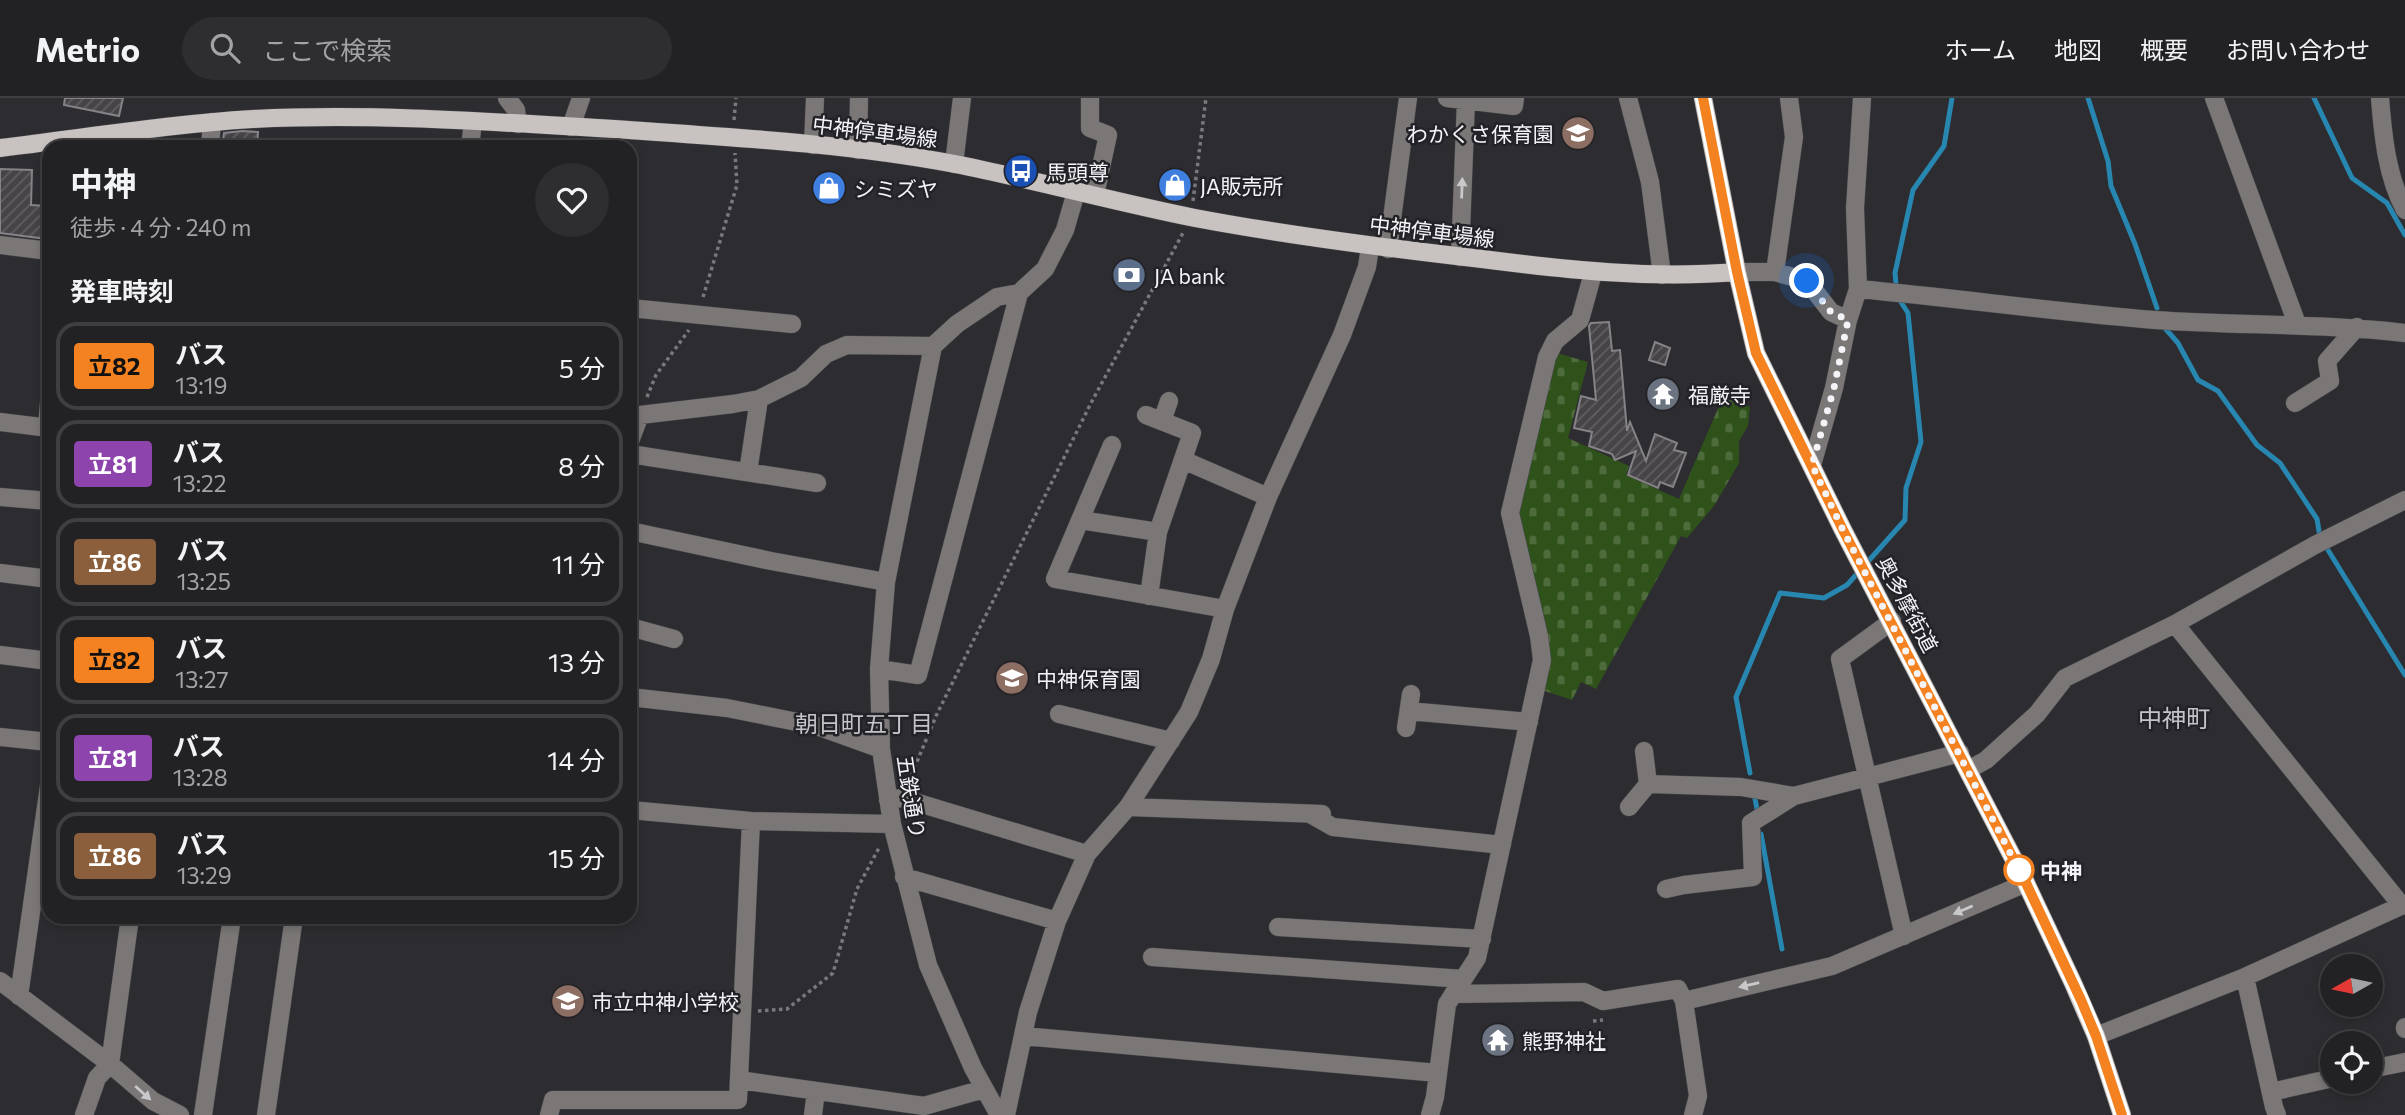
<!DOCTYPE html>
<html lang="ja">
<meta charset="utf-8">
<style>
:root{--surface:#222124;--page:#2e2e31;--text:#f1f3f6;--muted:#a2a3a6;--line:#3f3e41}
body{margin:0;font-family:Commissioner,"Noto Sans JP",sans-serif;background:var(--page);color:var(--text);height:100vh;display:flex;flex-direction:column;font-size:26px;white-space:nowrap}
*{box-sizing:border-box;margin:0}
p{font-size:23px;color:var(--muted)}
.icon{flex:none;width:38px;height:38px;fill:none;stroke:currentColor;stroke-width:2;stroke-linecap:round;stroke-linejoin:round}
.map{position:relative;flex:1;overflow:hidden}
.panel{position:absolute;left:42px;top:42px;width:595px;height:784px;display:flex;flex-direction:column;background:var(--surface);border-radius:21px;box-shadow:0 4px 10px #0003,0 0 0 2px var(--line)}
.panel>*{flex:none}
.badge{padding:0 14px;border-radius:5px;font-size:24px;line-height:46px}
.needle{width:46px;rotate:261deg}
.tools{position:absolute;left:2320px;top:856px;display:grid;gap:14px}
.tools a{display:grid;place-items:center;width:63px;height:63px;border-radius:50%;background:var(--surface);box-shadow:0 4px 10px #0003,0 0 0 2px var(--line);font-size:35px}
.you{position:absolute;width:35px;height:35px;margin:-18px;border:5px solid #fff;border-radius:50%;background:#1a73e8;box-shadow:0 0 0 10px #1a73e833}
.map>.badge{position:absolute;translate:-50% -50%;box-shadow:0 0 0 4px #fff}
h2{padding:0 28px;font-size:26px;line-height:63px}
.round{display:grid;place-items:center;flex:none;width:74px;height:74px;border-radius:37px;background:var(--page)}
.headline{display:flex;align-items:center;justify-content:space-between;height:119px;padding:0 28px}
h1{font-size:33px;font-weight:700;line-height:52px}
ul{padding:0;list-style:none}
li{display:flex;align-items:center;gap:21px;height:88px;margin:0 14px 10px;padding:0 14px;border:4px solid var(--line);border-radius:21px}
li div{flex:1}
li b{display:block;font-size:26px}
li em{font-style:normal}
li .badge{min-width:77px;font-weight:700;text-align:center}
header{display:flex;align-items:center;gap:42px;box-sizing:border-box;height:98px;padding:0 35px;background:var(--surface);border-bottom:2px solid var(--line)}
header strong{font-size:33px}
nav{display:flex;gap:38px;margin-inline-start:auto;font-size:24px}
.search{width:490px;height:63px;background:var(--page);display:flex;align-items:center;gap:18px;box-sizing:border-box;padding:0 24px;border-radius:38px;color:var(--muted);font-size:26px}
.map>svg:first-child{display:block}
</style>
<header>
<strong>Metrio</strong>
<div class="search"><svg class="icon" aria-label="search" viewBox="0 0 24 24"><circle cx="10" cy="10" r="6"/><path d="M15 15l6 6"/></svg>ここで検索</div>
<nav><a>ホーム</a><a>地図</a><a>概要</a><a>お問い合わせ</a></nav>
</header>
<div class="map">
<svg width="2405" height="1017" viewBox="0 0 2405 1017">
<defs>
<pattern id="cemetery-stones" width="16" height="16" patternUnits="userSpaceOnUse" patternTransform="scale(1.75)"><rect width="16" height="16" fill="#2e5219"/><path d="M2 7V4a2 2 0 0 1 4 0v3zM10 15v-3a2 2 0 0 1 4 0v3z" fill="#4d6b3b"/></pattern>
<pattern id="building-hatch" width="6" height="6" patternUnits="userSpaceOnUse" patternTransform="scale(1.75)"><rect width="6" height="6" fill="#474448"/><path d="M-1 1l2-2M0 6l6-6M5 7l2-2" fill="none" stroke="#625f63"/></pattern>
</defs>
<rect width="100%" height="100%" fill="#2d2c30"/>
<!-- cemetery -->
<path fill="url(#cemetery-stones)" d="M1557 255 1588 264 1568 340 1629 368 1626 377 1679 401 1723 299 1750 309 1748 328 1739 343V365L1714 408 1687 440 1681 438 1596 591 1581 584 1572 602 1542 592 1516 412 1550 272Z"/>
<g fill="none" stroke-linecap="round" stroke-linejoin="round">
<!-- stream -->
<path stroke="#2887b0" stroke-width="5" d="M2088 0 2108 63 2111 88 2135 146 2157 210
M2314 0 2352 80 2387 105 2405 137
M2164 229 2178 245 2198 282 2218 293 2257 347 2280 365 2317 421 2320 439 2405 577
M1750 675 1736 599 1780 495 1824 500 1847 487 1905 422 1906 390 1921 344 1908 215 1897 198 1895 175 1913 92 1944 48 1952 0
M1754 696 1757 711
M1761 736 1782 851"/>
</g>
<!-- building -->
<path fill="url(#building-hatch)" stroke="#868388" stroke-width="2" d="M65 0H123L119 18 64 7Z
M242 33 258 34 257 49H222L224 35Z
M0 71 32 72 31 107 48 108 47 141 0 135Z
M1609 224 1612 253 1620 252 1627 333 1630 324 1646 363 1655 336 1677 345 1674 352 1686 355 1673 389 1660 384 1658 390 1628 377 1636 353 1615 362 1612 356 1589 348 1592 334 1574 330 1581 298 1596 302 1589 228 1591 225Z
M1655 244 1670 250 1665 267 1649 262Z"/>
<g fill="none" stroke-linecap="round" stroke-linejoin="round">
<!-- minor casing -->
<g stroke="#49484c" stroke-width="19">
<path id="minor" d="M507 0 516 12 518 26
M1090 0V30L1108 37 1095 97
M1447 0 1514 8 1515 0
M1628 0 1650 84 1662 177
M2214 0 2297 226
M2380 0C2383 38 2387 79 2405 112
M571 29 581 0
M813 47 815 0
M210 49 212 24
M470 49 473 24
M858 52 859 0
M954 66 962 0
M0 147 49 153
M1388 151 1408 0
M1460 159 1466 2
M1737 174H1775L1807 183 1831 214 1848 222
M1775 174 1794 39 1789 0
M1858 191C1957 200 2056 214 2155 222 2238 228 2322 225 2405 235
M630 210 792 226
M933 248 886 484 879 571 881 651 892 726 928 867 973 970 999 1017
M2295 305 2330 283 2327 263 2357 229
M1146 317 1192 335 1158 434 1149 498
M1162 323 1169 303
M0 324 49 330
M47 330 49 305
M630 343 640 317 733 306 759 301 801 280 826 256 847 247 933 248 957 226 997 199 1019 195 1045 171 1065 132 1076 94
M1112 347 1055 481 1225 511
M630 356 817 385
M1183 362 1268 399
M1812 367 1834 290 1848 222 1858 191 1855 110 1862 0
M748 374 759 301
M0 399 49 403
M1080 422 1158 434
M630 433 771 463 886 484
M0 475 49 481
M1892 523 1840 561 1904 838
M2175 526 2402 808
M630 529 674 541
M0 557 49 563
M879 571 918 577 1019 195
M630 599 727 610 817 628 881 651
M1409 613 1529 624
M1059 616 1171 643
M1406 630 1411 596
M0 639 49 644
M1968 672 1986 662 2037 616 2065 580 2175 526 2315 447 2405 402
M1648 686 1741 689 1794 698
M888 702 902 700 1087 756
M1128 709 1322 716
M1629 709 1648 686 1644 653
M630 712 751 723 892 726
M1310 716 1333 729 1502 747
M904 779 1057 823
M1666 791 1684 787 1753 779 1751 725 1794 698 1960 655
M1278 829 1482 841
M1152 859 1463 881
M2245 879 2274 1009 2277 1017
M0 883 110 966 153 1003 180 1017
M1453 896 1584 894 1603 903 1678 891 1684 903
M19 898 49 688
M2405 929V931
M1023 938 1438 975
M2096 938 2245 879 2405 806
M2371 971 2405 964
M739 982 924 1008 984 991
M2271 994 2333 980
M84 1017 97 980 110 966 130 819
M203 1017 232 819
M266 1017 294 819
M549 1017 553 1002H738L751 723
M813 1017 816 993
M1006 1017 1028 914 1057 823 1087 756 1128 709 1189 614 1211 561 1225 511 1268 399 1342 237 1367 169 1370 149
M1430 1017 1435 999 1447 906 1477 860 1542 562 1539 538 1510 415 1547 259 1555 243 1580 222 1593 175
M1693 1017 1698 998 1684 903 1832 868 2026 785"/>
</g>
<!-- major casing -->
<g stroke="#49484c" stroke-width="19">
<path id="major" d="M1703 0 1737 174 1756 255 1843 432 2026 785 2073 885 2096 938 2122 1017
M0 50C84 40 169 26 253 21 373 15 494 24 614 31 727 39 843 45 955 66 1035 82 1115 104 1195 120 1290 138 1386 150 1482 161 1568 172 1651 181 1737 174"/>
</g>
<!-- path -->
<path stroke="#79787c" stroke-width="3.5" stroke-dasharray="3.5 3.5" stroke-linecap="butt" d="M734 22 736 0
M1193 103 1206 0
M703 199 737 87 735 55
M647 299 656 277 689 232
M909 683 936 618 1091 305 1184 133
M758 913 787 911 833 875 857 791 880 748
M1593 923 1603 922"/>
<!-- minor -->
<use href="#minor" stroke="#7a7776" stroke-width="18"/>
<!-- major -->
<use href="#major" stroke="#c8c2c0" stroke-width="18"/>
</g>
<!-- one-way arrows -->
<defs><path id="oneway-solid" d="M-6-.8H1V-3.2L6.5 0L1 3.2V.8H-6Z" transform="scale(1.75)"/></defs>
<g fill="#c9c8ca">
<use href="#oneway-solid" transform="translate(1462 90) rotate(-88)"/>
<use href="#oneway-solid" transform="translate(1963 812) rotate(157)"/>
<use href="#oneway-solid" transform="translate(1749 887) rotate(167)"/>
<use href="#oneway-solid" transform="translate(143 995) rotate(42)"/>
</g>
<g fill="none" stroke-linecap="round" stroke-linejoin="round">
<!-- line casing -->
<g stroke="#fff" stroke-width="16">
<path id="line" d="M1703 0 1737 174 1756 255 1843 432 2026 785 2081 902 2096 938 2122 1017"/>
</g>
<!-- line -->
<use href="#line" stroke="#f58220" stroke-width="10"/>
<!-- walk -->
<path stroke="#f4f3f7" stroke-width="7" stroke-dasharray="0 12.6" d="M1807 183 1831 214 1848 222 1834 290 1812 367 1843 432 2019 772"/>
</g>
<!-- icons -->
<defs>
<g id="school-disc" transform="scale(1.75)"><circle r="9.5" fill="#8d6e63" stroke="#232227"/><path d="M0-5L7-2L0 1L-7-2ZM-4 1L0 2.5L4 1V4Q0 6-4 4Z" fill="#fff"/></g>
<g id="bus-disc" transform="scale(1.75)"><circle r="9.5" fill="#1a4fb4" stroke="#232227"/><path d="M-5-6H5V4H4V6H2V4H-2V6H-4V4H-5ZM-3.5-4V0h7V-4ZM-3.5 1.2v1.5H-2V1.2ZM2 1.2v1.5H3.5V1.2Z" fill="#fff"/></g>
<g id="shop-disc" transform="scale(1.75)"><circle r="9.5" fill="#3f7fe0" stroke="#232227"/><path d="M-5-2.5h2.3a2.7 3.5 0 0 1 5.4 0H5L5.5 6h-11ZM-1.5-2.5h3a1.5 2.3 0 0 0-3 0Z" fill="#fff"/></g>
<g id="bank-disc" transform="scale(1.75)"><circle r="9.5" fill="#5c6f8a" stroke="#232227"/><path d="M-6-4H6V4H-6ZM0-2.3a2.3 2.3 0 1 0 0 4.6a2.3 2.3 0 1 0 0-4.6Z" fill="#fff"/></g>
<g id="temple-disc" transform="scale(1.75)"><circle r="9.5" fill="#6b7280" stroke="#232227"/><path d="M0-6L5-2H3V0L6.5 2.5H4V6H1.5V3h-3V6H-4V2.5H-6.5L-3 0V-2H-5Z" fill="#fff"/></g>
</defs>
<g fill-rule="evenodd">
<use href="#school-disc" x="1578" y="35"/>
<use href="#bus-disc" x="1021" y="73"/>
<use href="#shop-disc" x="1175" y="87"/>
<use href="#shop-disc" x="829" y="90"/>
<use href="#bank-disc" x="1129" y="177"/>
<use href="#temple-disc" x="1663" y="296"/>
<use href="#school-disc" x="1012" y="580"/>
<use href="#school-disc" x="568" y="903"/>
<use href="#temple-disc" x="1498" y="942"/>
</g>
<!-- markers -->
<circle fill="#fff" stroke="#f58220" stroke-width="3.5" cx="2019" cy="772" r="14"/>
<g text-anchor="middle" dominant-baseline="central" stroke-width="5" stroke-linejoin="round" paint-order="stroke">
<!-- street labels -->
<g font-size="21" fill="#f4f3f7" stroke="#232227">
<text transform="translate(875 33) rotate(7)">中神停車場線</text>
<text transform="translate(1432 133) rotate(7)">中神停車場線</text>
<text transform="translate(1908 506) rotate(62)">奥多摩街道</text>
<text transform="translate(912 699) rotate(81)">五鉄通り</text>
</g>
<!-- poi labels -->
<g font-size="21" fill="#f4f3f7" stroke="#232227" text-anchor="start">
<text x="1554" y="35" text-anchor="end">わかくさ保育園</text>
<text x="1046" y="73">馬頭尊</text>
<text x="1200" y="87">JA販売所</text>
<text x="854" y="90">シミズヤ</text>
<text x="1154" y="177">JA bank</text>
<text x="1688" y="296">福厳寺</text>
<text x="1036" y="580">中神保育園</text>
<text x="592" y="903">市立中神小学校</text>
<text x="1522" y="942">熊野神社</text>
</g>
<!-- stop labels -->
<g font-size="21" font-weight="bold" fill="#f4f3f7" stroke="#232227" text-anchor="start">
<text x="2040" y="772">中神</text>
</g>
<!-- neighbourhood labels -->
<g font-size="23" fill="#c4c3c9" stroke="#232227">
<text x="864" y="625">朝日町五丁目</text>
</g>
<!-- quarter labels -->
<g font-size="24" fill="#c4c3c9" stroke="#232227">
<text x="2174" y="619">中神町</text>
</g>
</g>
</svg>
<div class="tools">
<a><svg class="needle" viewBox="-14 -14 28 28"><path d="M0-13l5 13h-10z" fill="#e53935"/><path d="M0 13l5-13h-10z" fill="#a2a3a6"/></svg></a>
<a><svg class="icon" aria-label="locate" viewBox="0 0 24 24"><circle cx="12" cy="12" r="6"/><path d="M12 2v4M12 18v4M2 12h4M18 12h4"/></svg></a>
</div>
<div class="you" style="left:1807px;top:183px"></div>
<section class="panel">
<div class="headline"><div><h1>中神</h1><p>徒歩 · 4 分 · 240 m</p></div><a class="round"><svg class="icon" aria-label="heart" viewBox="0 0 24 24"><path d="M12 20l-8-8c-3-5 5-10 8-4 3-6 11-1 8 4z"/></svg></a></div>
<h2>発車時刻</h2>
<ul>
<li><span class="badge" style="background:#f58220;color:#111">立82</span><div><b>バス</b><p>13:19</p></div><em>5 分</em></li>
<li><span class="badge" style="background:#8e44ad;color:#fff">立81</span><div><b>バス</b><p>13:22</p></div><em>8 分</em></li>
<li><span class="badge" style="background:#8b5e3c;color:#fff">立86</span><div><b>バス</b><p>13:25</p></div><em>11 分</em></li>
<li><span class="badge" style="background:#f58220;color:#111">立82</span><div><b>バス</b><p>13:27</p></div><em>13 分</em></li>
<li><span class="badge" style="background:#8e44ad;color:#fff">立81</span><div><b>バス</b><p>13:28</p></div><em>14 分</em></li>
<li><span class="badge" style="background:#8b5e3c;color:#fff">立86</span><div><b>バス</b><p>13:29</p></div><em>15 分</em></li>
</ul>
</section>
</div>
